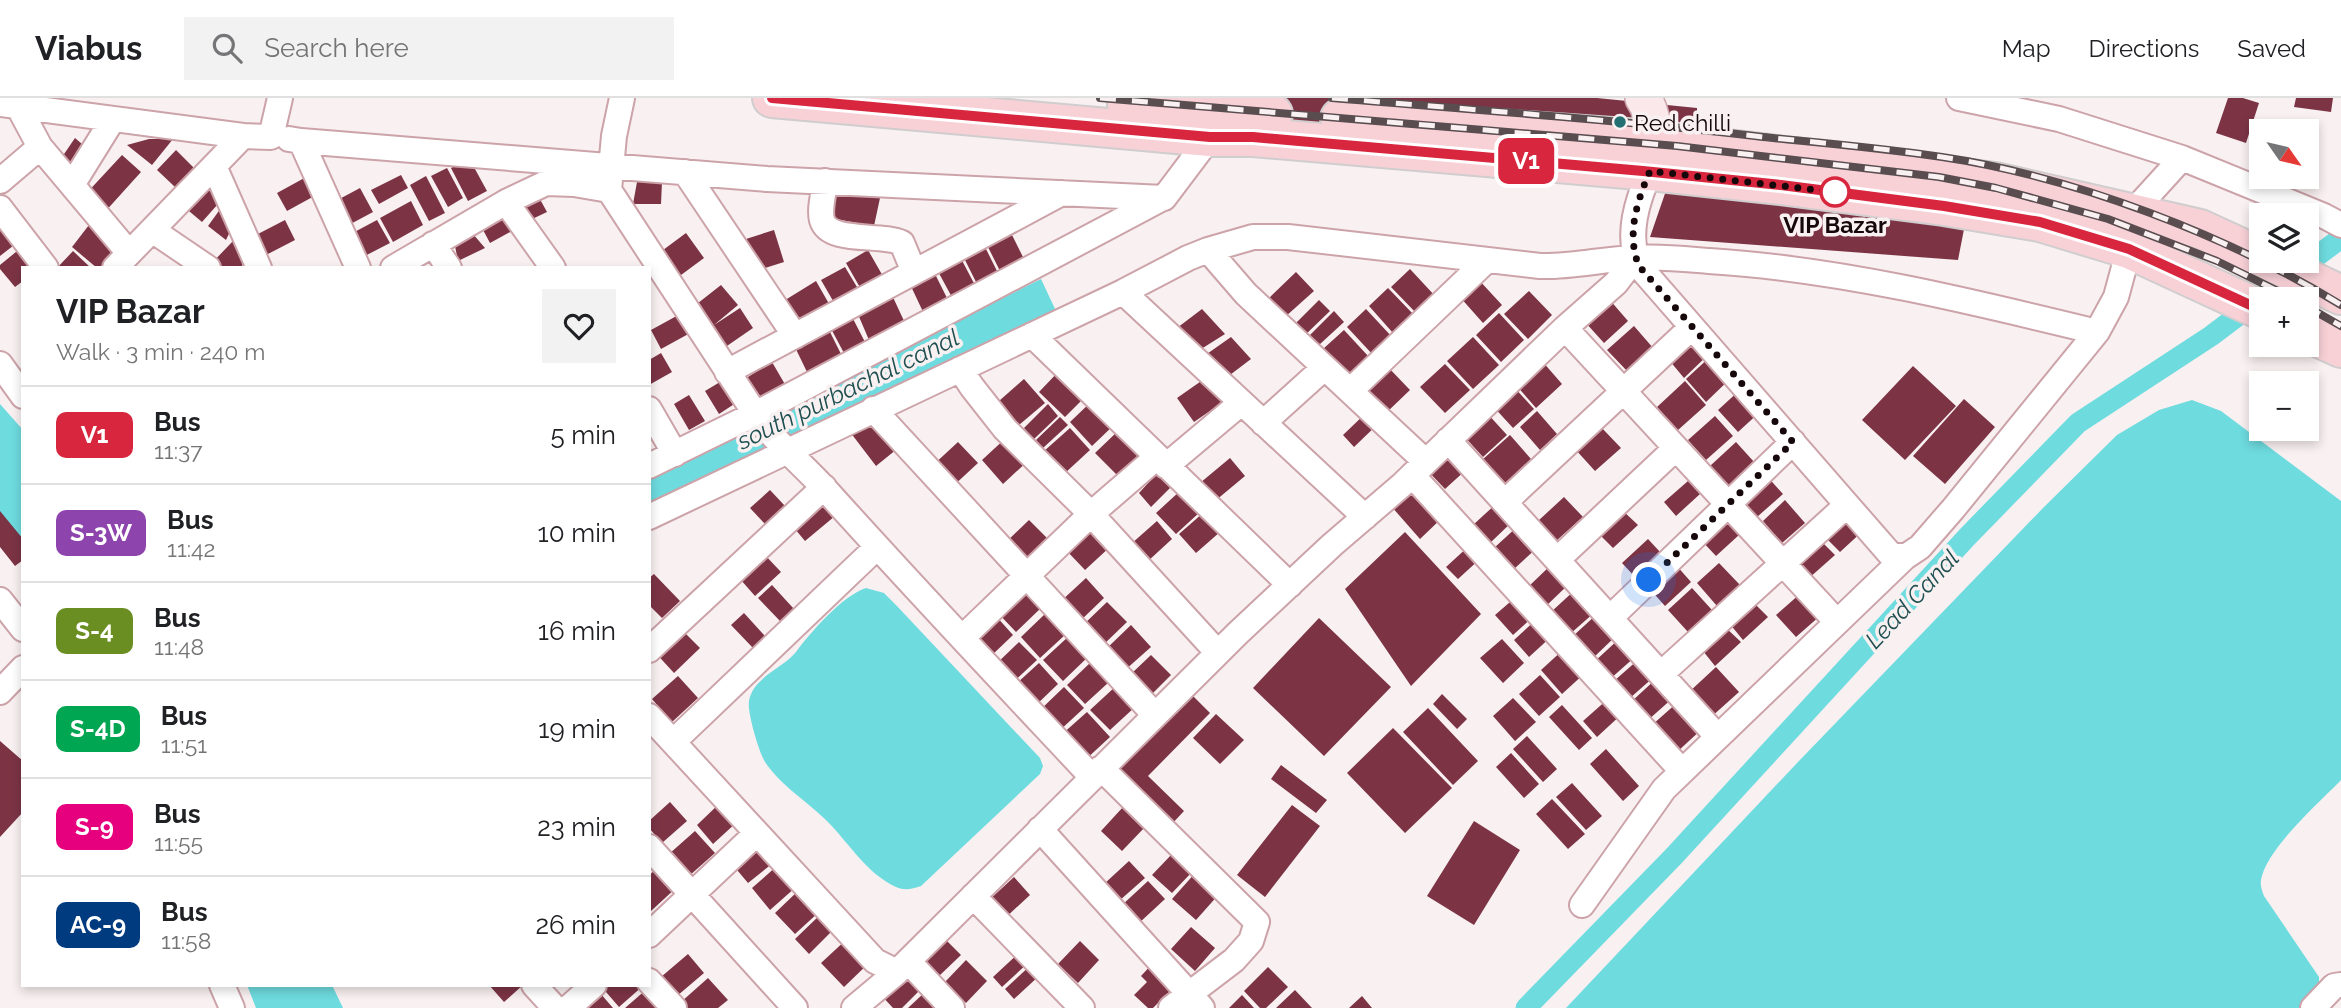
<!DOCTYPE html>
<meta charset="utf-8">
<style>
:root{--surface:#fff;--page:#f2f2f2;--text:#202124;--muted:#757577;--line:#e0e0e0}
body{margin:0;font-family:Raleway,sans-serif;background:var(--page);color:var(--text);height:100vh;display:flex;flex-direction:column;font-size:26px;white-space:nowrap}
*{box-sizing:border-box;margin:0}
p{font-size:23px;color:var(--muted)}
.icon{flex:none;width:38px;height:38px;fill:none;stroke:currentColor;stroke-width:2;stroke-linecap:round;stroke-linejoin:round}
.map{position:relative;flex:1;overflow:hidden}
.panel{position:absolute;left:21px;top:168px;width:630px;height:721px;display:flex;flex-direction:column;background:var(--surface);border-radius:0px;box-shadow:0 4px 10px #0003}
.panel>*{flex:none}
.badge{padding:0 14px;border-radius:10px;font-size:24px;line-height:46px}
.needle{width:46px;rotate:124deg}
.controls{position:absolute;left:2249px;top:21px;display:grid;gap:14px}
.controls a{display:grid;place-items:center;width:70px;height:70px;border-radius:0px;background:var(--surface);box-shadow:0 4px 10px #0003;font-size:35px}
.you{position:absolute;width:35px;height:35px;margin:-18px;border:5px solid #fff;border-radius:50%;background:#1a73e8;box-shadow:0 0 0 10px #1a73e833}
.map>.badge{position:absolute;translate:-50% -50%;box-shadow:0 0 0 4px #fff}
.round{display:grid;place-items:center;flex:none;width:74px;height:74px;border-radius:0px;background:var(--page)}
.head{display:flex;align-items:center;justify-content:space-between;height:119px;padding:0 35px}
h1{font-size:33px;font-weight:700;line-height:52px}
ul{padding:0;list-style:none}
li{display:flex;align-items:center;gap:21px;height:98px;padding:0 35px;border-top:2px solid var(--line)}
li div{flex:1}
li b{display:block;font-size:26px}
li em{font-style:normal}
li .badge{min-width:77px;font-weight:700;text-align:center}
header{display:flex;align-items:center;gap:42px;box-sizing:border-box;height:98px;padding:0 35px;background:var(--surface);border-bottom:2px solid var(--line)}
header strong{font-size:33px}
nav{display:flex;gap:38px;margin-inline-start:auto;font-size:24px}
.search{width:490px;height:63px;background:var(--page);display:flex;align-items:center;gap:18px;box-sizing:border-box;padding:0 24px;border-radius:0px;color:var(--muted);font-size:26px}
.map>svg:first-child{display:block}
</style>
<header>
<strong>Viabus</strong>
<div class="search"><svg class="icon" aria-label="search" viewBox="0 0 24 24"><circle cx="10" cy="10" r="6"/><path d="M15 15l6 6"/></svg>Search here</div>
<nav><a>Map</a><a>Directions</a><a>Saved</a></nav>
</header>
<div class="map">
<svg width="2341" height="910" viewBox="0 0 2341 910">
<rect width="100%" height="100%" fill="#f9f0f1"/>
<!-- water -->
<path fill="#6edbdf" d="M1041 181 1056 213 649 412V375Z
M2192 302 2221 313 2341 403V682C2319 705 2266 751 2261 782 2260 787 2262 793 2264 798L2319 879V893L2303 910H1566L1798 664 2044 409 2117 337 2159 312Z
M0 306 23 332V454L0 423Z
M866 490 884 495 896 507 1040 660 1043 668 1040 676 921 788C912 791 905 793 896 789 866 775 849 745 827 723 808 704 780 687 765 664 759 654 747 614 749 603 753 579 782 571 796 554 811 534 842 498 866 490Z
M247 887H332L343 910H256Z"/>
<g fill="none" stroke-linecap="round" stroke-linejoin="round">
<!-- canal -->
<path stroke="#6edbdf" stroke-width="21" d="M1526 910 1674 758 1967 439 2078 325 2211 238 2341 140"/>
</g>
<!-- building -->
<path fill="#7c3445" d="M1153 0H1597L1697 10V63L1152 18Z
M2228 0H2243L2259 5 2246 45 2216 35Z
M2296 0H2333L2331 14 2294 9Z
M75 40 89 52 73 76 60 62Z
M149 41H173L152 67 127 47Z
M176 52 194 70 175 89 157 72Z
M122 57 141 74 103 116 83 99Z
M469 60 487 93 468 103 451 70Z
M447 70 463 100 448 109 431 78Z
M401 77 408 90 379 106 371 92Z
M308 78 318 96 287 113 277 95Z
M426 78 445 115 429 123 410 87Z
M207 80 226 97 202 124 183 108Z
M637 84H662L661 106H633Z
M1669 84 1966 121 1958 162 1650 139Z
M360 90 373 114 345 129 332 105Z
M836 91 880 100 874 128 830 120Z
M536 94 547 114 528 123 519 109Z
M411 103 423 127 393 144 380 120Z
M221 110 234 125 226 142 208 128Z
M505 117 512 133 490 145 482 130Z
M285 122 295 142 266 157 256 137Z
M377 122 390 145 359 161 347 138Z
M89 127 118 150 102 170H97L72 149Z
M0 129 18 144 0 158Z
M1008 129 1027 167 1003 179 984 141Z
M774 132 784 164 756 173 746 141Z
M686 135 704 160 677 180 659 155Z
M473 136 485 150 458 163 455 148Z
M233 143 250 158 240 170H213L210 167Z
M982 143 1000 179 979 190 961 154Z
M22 149 39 170H23V183L15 189 0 171V167Z
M868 152 884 180 862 193 846 165Z
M73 153 91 170H57Z
M957 153 977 191 954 203 934 166Z
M845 169 860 194 836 208 821 182Z
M932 170 950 206 925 218 908 182Z
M1410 171 1436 199 1418 217 1391 189Z
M1296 174 1314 193 1285 219 1268 201Z
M1478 181 1502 207 1483 225 1459 198Z
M816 183 832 211 798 232 782 204Z
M721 187 738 207 714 227 740 210 753 230 724 250 693 209Z
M1388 190 1413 216 1393 235 1369 208Z
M1529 193 1552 217 1528 241 1504 216Z
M891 195 905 225 869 242 857 214Z
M1609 201 1628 223 1604 245 1585 224Z
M1319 202 1330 213 1303 239 1293 228Z
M1202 211 1225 236 1198 253 1177 230Z
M1366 211 1393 240 1374 258 1347 229Z
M849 213 866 246 845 257 828 225Z
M1334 213 1344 224 1319 247 1310 237Z
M682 215 692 234 661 251 651 232Z
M1499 215 1524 242 1501 264 1476 237Z
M826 226 842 258 807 274 792 243Z
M1634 228 1654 251 1628 274 1607 252Z
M1344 232 1369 259 1348 278 1323 251Z
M1231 239 1251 261 1226 280 1204 258Z
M1473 239 1499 267 1473 291 1447 263Z
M1694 241 1710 255 1684 280 1669 262Z
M661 255 672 274 649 287V262Z
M1712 257 1732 279 1706 304 1686 281Z
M1542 263 1562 286 1536 310 1516 287Z
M772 264 790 295 761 312 743 282Z
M1445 266 1470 292 1445 315 1420 289Z
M1386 267 1410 292 1386 315 1362 289Z
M1913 268 1956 308 1905 362 1862 322Z
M1060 272 1086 298 1065 319 1039 294Z
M1207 279 1223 304 1194 324 1177 300Z
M725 281 739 303 719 316 705 293Z
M1024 281 1045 305 1019 327 999 303Z
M1685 283 1706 307 1678 332 1657 309Z
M1512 287 1534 311 1513 330 1491 306Z
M1741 291 1761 313 1738 334 1718 312Z
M689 297 705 323 689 332 674 306Z
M1964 301 1995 329 1945 386 1913 358Z
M1093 302 1115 326 1092 348 1070 324Z
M1048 306 1058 318 1034 341 1024 330Z
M1368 313 1379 325 1354 349 1343 337Z
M1537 313 1557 336 1540 352 1520 329Z
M1486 314 1507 337 1483 359 1462 336Z
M1715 318 1733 338 1706 362 1688 342Z
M1060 319 1068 327 1043 350 1036 342Z
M871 320 897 351 876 368 847 330Z
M1600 328 1621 350 1595 373 1575 351Z
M1070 330 1090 352 1064 376 1043 354Z
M1118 333 1144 360 1122 382 1095 355Z
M1510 337 1531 361 1504 386 1482 362Z
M1008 338 1030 361 1003 386 982 362Z
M958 344 978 365 951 390 931 369Z
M1736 344 1755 365 1729 389 1710 368Z
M1450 352 1467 371 1445 391 1428 373Z
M1230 360 1245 378 1215 403 1200 385Z
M1160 372 1174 386 1151 409 1139 395Z
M1765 376 1783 396 1757 419 1740 400Z
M1688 383 1700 396 1676 418 1664 404Z
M1414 387 1443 419 1420 441 1391 408Z
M770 392 785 408 765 426 750 410Z
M1180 393 1200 414 1176 436 1156 415Z
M1564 399 1583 419 1556 443 1538 423Z
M1785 402 1805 425 1782 445 1763 423Z
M1497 405 1513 423 1490 445 1473 427Z
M822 408 835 418 805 443 795 431Z
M1621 411 1638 427 1613 450 1597 434Z
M0 413 23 441V462L15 468 0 449Z
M1846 413 1865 431 1840 454 1822 436Z
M1203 415 1220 434 1196 455 1179 436Z
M1723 420 1739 437 1716 458 1700 441Z
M1029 422 1049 442 1022 467 1003 447Z
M1157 423 1172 441 1147 464 1131 446Z
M1090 426 1111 448 1085 472 1065 451Z
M1518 428 1538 449 1514 471 1494 450Z
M1405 434 1481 516 1411 588 1345 491Z
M1818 440 1835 457 1808 481 1794 463Z
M1648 441 1661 455 1635 479 1622 465Z
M1470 447 1481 460 1458 481 1446 469Z
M764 456 781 474 755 498 740 481Z
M1719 465 1740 487 1717 508 1697 485Z
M1551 467 1569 486 1545 509 1527 490Z
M1676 467 1691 484 1665 508 1649 490Z
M654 476 680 503 662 520 649 507V480Z
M1086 480 1104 500 1079 524 1060 504Z
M772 487 794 511 780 523 758 500Z
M1022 488 1042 509 1016 534 996 513Z
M1692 490 1712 512 1688 534 1668 512Z
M1575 492 1595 514 1570 536 1551 514Z
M1801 495 1821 517 1796 539 1776 517Z
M1517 498 1535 517 1513 537 1495 517Z
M1751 502 1768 519 1743 542 1729 525Z
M1107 504 1127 524 1102 548 1082 528Z
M744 515 765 538 753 550 731 527Z
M1046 515 1066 536 1040 560 1021 539Z
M1597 516 1617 537 1592 561 1572 539Z
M995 517 1013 537 990 559 971 539Z
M1319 520 1391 589 1324 658 1253 590Z
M1538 520 1553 537 1529 559 1514 542Z
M677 527 700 550 674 575 652 551Z
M1131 527 1151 549 1124 573 1105 552Z
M1725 529 1741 544 1715 568 1703 553Z
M1069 538 1089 558 1063 583 1043 562Z
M1620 540 1636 558 1609 582 1593 565Z
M1502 541 1524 565 1503 585 1480 560Z
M1019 544 1037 562 1011 586 994 568Z
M1564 551 1585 575 1562 596 1541 572Z
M1151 557 1171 577 1151 597 1131 576Z
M1639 561 1655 578 1630 600 1614 583Z
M1091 564 1109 584 1085 606 1067 587Z
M1039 565 1058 586 1035 608 1015 587Z
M1716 569 1739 594 1710 620 1688 595Z
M1540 577 1560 599 1539 618 1519 596Z
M678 578 698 600 672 624 652 601Z
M1657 580 1674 599 1647 623 1631 604Z
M1116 588 1135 609 1110 632 1090 612Z
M1064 589 1084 610 1058 634 1038 614Z
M1190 595 1210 615 1148 678 1184 713 1170 728 1113 673Z
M1442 596 1467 621 1457 631 1433 606Z
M1513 600 1536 624 1515 643 1493 618Z
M1609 600 1623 615 1597 639 1583 623Z
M1678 604 1702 631 1677 654 1652 627Z
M1562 607 1592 640 1579 652 1549 619Z
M1428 610 1478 663 1453 687 1403 634Z
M1087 614 1110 639 1084 663 1060 638Z
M1216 616 1244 642 1220 666 1193 640Z
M1393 630 1452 690 1405 735 1347 675Z
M1527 638 1557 671 1543 684 1513 651Z
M0 643 23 663V714L0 739Z
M1606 651 1639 688 1623 703 1590 666Z
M1511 655 1539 686 1524 700 1496 669Z
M1281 667 1327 702 1316 715 1271 681Z
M1572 685 1602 718 1586 732 1556 699Z
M1552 701 1585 736 1568 751 1536 716Z
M670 704 687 723 662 745 649 730V723Z
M720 705 737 724 713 746 697 727Z
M1292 707 1320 728 1265 799 1237 777Z
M1123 709 1145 729 1122 753 1101 733Z
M1474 723 1520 752 1474 827 1427 798Z
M695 733 715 755 689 778 669 756Z
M756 745 773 765 748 785 732 766Z
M1172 756 1192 774 1172 795 1152 777Z
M1129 763 1145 780 1119 803 1104 786Z
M778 767 796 789 770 812 752 790Z
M659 769 677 789 651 813 649 777Z
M1197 773 1220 795 1196 822 1172 801Z
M1014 779 1030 797 1003 822 987 804Z
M1148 783 1165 801 1138 826 1121 808Z
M799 792 819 814 795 836 775 815Z
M822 815 836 829 809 856 795 841Z
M1191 829 1215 850 1195 873 1171 851Z
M942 838 961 857 938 879 920 860Z
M848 840 871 863 844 889 821 865Z
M1080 843 1099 862 1078 885 1058 866Z
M1020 854 1029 864 1002 889 993 879Z
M688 856 704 875 677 898 661 879Z
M966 862 987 883 966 905 945 884Z
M1154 864 1176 887 1153 910H1148L1134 897 1147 884 1141 878Z
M1031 867 1040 877 1014 901 1005 891Z
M1268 869 1288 889 1266 910H1260L1244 893Z
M904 873 921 891 902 910H893L880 896Z
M708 880 728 902 718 910H686L681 904Z
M489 887H523L504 904Z
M600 887H644L619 909Z
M594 888 613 910H570Z
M648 890 666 910H625Z
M1295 892 1312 910H1276Z
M925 894 940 910H908Z
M1242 897 1254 910H1229Z
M1362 898 1372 910H1349Z"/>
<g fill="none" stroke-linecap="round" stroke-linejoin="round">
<!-- minor casing -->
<g stroke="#cca3a9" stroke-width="28">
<path id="minor" d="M622 0 614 38 609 92 760 323C781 349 804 368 826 392 913 489 1003 584 1092 679
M1959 0 2059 21 2182 60 2324 118 2341 127
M0 6 243 38 271 39 280 0
M18 8 40 49 129 155
M289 41 301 43 358 170
M301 43 767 81 1164 100 1210 39
M214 68 259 170
M1650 73C1637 103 1626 137 1639 168L1890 456 1905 459 1920 449 1953 411 2097 234 2116 199 2129 151
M685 74 795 238
M0 83 40 49
M825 83C824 95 819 111 822 122 829 146 881 135 902 145L914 174
M72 87 113 21
M506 104 553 170
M0 110 46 170
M2131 116 2182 60
M152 132 208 170
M433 146 449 170
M1208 152 1246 196 1426 364
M115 170 243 38
M393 170 506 104 546 85 574 86 609 92
M1123 194 1365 419
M1565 230 1837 524
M1032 237 1290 487
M0 266 23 298
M960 271 972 289 1005 331 1091 416 1218 555
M727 274 1062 95
M1350 293 1486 163
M649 311 675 356
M873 311 1155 617
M1263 325 1324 270
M1448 342 1717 638
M649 368 755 316 1163 100
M1166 368 1241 305
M1412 377 1682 673
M1506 403 1692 229
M649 419 1123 194 1188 160 1208 152 1253 139H1288L1540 168C1572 169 1603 161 1635 160 1659 158 1685 161 1709 163 1839 171 1970 203 2097 234
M1558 461 1676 350
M0 502 23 531
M1610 520 1793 344
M962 540 1091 416 1157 359
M649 552 824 389
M1661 576 1847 407
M0 594 23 570
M649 618 875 863 897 874
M673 644 876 450
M1101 670 1257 824 1251 843 1234 862 1171 910
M1040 731 1202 910
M649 749 795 910
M973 798 1082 910
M1582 807 1664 691 1905 459
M649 837 757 735
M908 863 952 910
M649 883 674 910
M222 887 232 910
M534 887 555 910
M568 910 594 887
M854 910 897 874 1238 535 1332 447 1403 386 1565 230 1616 185 1636 159
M2313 910 2334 888 2341 887"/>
</g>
<!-- secondary casing -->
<g stroke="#cca3a9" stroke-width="38">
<path id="secondary" d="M1643 0C1657 20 1654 48 1651 70"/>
</g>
<!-- primary casing -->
<g stroke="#d0cdce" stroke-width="42">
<path id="primary" d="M772 0 1210 39H1253L1650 73 1781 87 1944 108 2040 124 2129 151 2261 212
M1127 6 1273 16
M1340 20 1655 42 1995 84 2200 131 2261 159
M2270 163 2341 197
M2306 234 2341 250"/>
</g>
<!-- minor -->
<use href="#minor" stroke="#fff" stroke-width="24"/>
<!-- secondary -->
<use href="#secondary" stroke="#fbe8eb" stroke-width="35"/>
<!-- primary -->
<use href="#primary" stroke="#f8d1d7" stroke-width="38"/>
<!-- rail casing -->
<g stroke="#594d4f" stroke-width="8">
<path id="rail" d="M1100 0 1677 48 1939 79 1996 90 2108 121 2217 163 2294 201
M1332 0C1476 12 1620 22 1763 39 1823 45 1883 50 1942 59 2072 78 2229 138 2341 207
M2306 208 2341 228"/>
</g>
<!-- rail -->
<use href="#rail" stroke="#f9f0f1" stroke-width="5" stroke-dasharray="16" stroke-linecap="butt"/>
</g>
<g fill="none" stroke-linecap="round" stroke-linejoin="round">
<!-- line casing -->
<g stroke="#fff" stroke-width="16">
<path id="line" d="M772 0 1210 39H1253L1643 73 1781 87 1944 108 2040 124 2129 151 2261 212"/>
</g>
<!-- line -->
<use href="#line" stroke="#d7263d" stroke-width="10"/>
<!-- walk -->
<path stroke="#15070a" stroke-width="7" stroke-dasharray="0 12.6" d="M1649 482 1793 344 1639 168C1626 137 1637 103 1650 73L1835 94"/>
</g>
<!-- markers -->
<circle fill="#246f72" stroke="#f9f0f1" stroke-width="2.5" cx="1620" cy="24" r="7"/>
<circle fill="#fff" stroke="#d7263d" stroke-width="3.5" cx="1835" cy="94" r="14"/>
<g text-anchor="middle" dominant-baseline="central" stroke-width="7" stroke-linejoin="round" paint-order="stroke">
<!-- poi labels -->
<g font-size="23" fill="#15070a" stroke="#f9f0f1" text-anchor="start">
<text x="1634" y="24">Red chilli</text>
</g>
<!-- stop labels -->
<g font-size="23" font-weight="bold" fill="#15070a" stroke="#f9f0f1">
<text x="1835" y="126">VIP Bazar</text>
</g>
<!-- water labels -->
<g font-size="24" font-style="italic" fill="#1e4f50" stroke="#f9f0f1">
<text transform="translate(848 291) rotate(-26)">south purbachal canal</text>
<text transform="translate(1912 501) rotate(-47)">Lead Canal</text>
</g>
</g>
</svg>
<div class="controls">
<a><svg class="needle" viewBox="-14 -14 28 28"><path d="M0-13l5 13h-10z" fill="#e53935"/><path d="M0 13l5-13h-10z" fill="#757577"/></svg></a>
<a><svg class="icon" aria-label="layers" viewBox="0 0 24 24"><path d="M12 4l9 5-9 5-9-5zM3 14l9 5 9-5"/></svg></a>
<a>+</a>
<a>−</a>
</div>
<div class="you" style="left:1649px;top:482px"></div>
<b class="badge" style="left:1526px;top:63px;background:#d7263d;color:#fff">V1</b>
<section class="panel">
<div class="head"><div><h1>VIP Bazar</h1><p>Walk · 3 min · 240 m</p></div><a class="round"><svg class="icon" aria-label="heart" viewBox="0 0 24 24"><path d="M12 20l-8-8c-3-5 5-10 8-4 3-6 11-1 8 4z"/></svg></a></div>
<ul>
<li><span class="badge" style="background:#d7263d;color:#fff">V1</span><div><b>Bus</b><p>11:37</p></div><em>5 min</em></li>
<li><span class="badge" style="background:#8e44ad;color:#fff">S-3W</span><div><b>Bus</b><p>11:42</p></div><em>10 min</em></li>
<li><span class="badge" style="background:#6b8e23;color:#fff">S-4</span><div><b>Bus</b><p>11:48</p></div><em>16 min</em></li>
<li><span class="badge" style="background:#00a651;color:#fff">S-4D</span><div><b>Bus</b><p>11:51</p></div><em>19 min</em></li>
<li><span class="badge" style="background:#e6007e;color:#fff">S-9</span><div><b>Bus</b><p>11:55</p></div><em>23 min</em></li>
<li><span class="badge" style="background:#003b80;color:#fff">AC-9</span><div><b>Bus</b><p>11:58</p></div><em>26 min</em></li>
</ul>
</section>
</div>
